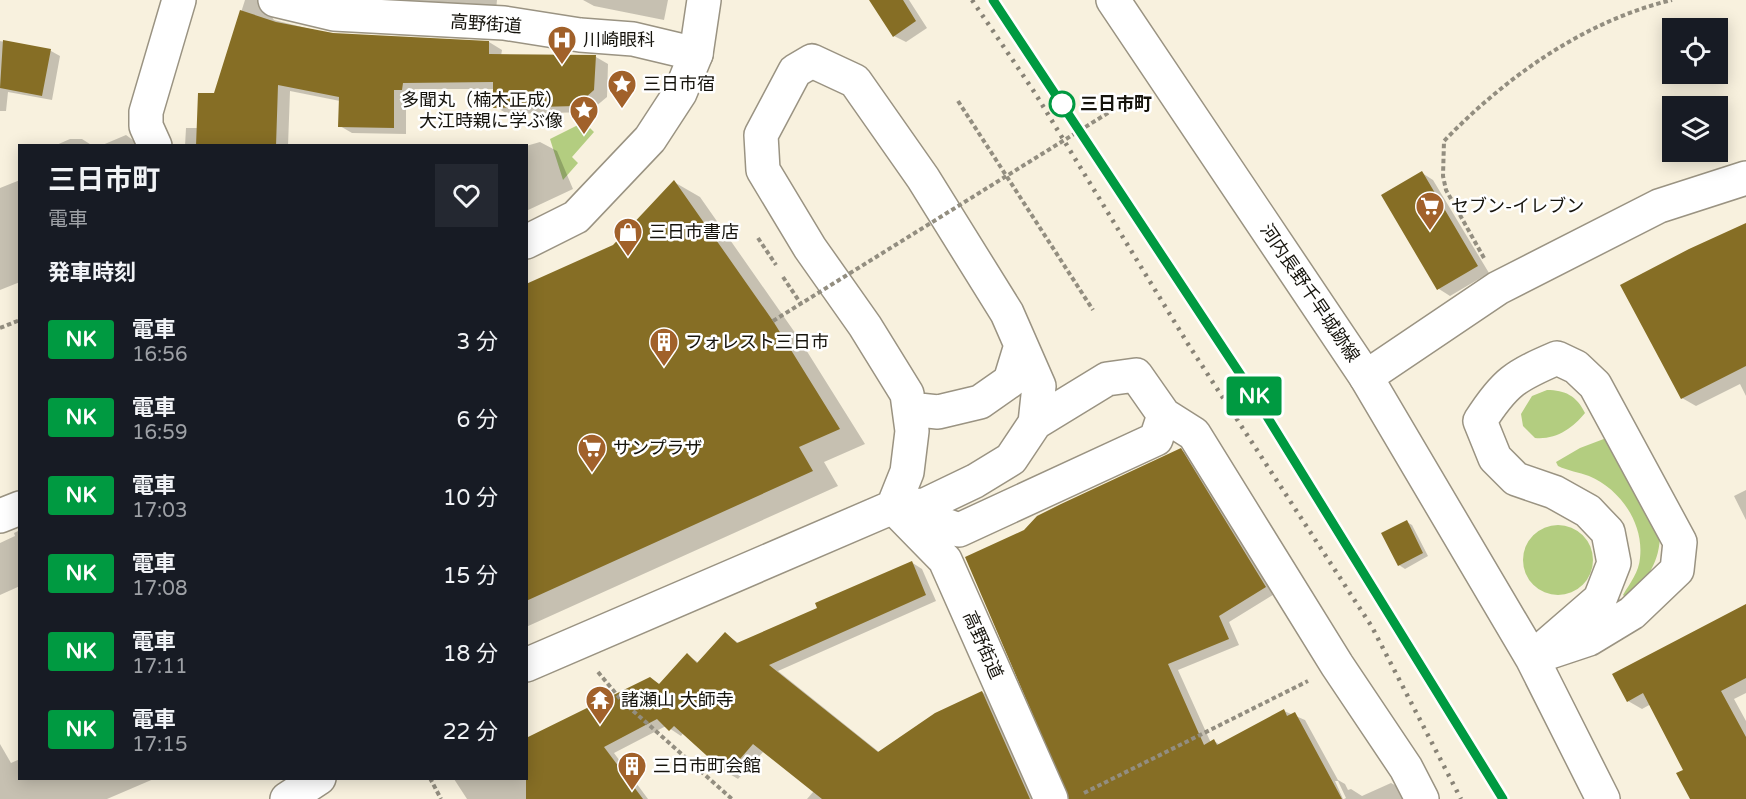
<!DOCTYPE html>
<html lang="ja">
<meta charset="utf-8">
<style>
:root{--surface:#171b24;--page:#242831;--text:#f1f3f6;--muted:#9ea1a6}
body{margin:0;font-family:"Varela Round","Noto Sans JP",sans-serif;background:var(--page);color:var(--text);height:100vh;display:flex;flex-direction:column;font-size:22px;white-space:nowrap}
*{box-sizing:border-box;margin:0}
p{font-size:20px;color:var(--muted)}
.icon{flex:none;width:33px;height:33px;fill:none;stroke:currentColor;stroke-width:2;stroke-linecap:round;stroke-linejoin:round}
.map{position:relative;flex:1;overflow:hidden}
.sheet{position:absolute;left:18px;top:144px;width:510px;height:636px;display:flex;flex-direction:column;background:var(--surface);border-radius:0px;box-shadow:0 3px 15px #0003}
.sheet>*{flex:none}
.badge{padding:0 12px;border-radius:4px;font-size:21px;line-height:39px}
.buttons{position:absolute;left:1662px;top:18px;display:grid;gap:12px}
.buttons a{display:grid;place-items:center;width:66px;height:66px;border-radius:0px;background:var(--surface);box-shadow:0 3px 15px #0003;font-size:30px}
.map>.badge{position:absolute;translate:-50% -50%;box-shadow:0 0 0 3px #fff}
h2{padding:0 30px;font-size:22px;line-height:54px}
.round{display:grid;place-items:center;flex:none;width:63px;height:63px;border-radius:0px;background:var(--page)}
.headline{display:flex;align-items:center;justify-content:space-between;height:102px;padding:0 30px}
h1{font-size:28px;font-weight:700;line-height:45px}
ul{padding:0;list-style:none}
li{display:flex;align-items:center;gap:18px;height:78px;padding:0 30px}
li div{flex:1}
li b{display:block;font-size:22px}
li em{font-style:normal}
li .badge{min-width:66px;font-weight:700;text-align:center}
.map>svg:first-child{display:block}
</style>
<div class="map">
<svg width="1746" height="799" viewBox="0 0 1746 799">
<rect width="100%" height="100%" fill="#f8f1de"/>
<!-- green -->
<path fill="#b3cd80" d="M584 122 594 132 572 157 578 163 563 180 550 139Z
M1547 390C1565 390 1577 396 1585 413 1573 428 1556 440 1535 438L1523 426 1521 414 1532 396Z
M1609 437 1660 530C1661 561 1648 578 1628 600L1623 595C1630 583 1639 572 1640 558 1644 523 1620 489 1589 476 1579 472 1568 471 1558 466L1556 462 1580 448Z
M1523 560a35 35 0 1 1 70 0a35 35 0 1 1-70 0Z"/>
<!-- shadow -->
<path fill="#0003" d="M245 0H271L270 14 274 20 330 34 489 42 502 50 501 56 596 57 608 64 607 97 589 112 508 114 495 107V89H415V97H406V134L352 133 340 126V101L290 91 288 146H185L186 128H198L215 94Z
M343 0H497L496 10Z
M583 0H668L664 20 594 6Z
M871 0H909L927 28 906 42 894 36Z
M0 41 51 51 60 56 52 100 8 92 6 111H0Z
M126 135 141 146H100Z
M70 139H82L93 146H54Z
M540 142 557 151 573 189 526 211V146Z
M1422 173 1433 180 1489 273 1450 296 1439 289 1383 196Z
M20 180V282L0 290V188Z
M674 182 700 197 798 337 865 444 824 462 838 486 526 627V286L614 246Z
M1746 225V396L1740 384 1696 406 1682 398Z
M1181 450 1191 456 1276 593 1229 622 1239 645 1178 670 1211 743 1214 741 1220 745 1284 711 1305 720 1338 780 1345 784 1348 790 1351 789 1362 796 1391 783 1402 789 1408 799H1344L1346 798 1338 781H1335L1343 799H1071L1025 531Z
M1746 490V520L1734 496Z
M1407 522 1412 525 1428 556 1405 569 1399 565 1383 533Z
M20 530V586L0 595V543L15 536 14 533Z
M911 562 922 569 936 601 778 671 879 752 982 692 993 699 1038 799H807L814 791 764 751 738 779 728 773 684 732 681 736 666 726 614 753 648 799H467L454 779 526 778 650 679 661 685 687 655 699 663 725 634 740 644 819 609Z
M1746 606V693L1734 699 1746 721V799H1692L1685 770 1651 704 1642 709 1628 701Z
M0 744 11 763 20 759V778H156L107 799H0Z"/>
<!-- building -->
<path fill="#866e25" d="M869 0H903L916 21 893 37Z
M240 10 276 22 333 33 489 41V54L596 55 594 90 576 106 493 108V82L403 83 402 90H394V128L338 127 339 97 278 85 276 146H196L198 93H214Z
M3 40 51 49 42 96 0 88Z
M1422 171 1478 266 1437 290 1381 195Z
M674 180 773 321 840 429 799 447 813 471 526 601V284L613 245Z
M1746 223V366L1681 399 1620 285 1689 249Z
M1181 448 1266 587 1219 616 1229 639 1168 664 1204 745 1214 739 1217 745 1284 709 1287 716 1295 712 1342 799H1069L965 557 1024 530 1037 516 1061 504Z
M1407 520 1423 553 1398 566 1381 533Z
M912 561 926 595 769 665 878 752 935 713 982 691 1030 799H822L753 744 727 774 674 726 669 731 657 719 604 747 643 799H526V738L650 677 659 684 687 653 697 663 725 632 737 643 817 608 815 603Z
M1746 604V678L1721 691 1746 737V799H1690L1676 773 1683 770 1643 693 1627 702 1612 674Z"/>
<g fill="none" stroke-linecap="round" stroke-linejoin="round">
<!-- minor casing -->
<g stroke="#9a9382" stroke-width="36">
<path id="minor" d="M275 0 334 14 504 23 580 35 633 39 696 54
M155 146 146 126V112L179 0
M1557 358 1576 367 1595 385 1680 542 1677 570 1632 613 1589 639 1532 658 1600 599 1614 563 1608 532 1588 511 1554 492 1516 479 1495 458 1480 421C1505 382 1515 376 1557 358Z
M1366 377 1532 658 1603 799
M909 409 938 412 980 402 1010 381 1021 345
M1164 415 1194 434 1337 665 1406 768 1422 799
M898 508 959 530 1156 439 1164 415 1136 375 1107 379 1035 423
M898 512 945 560 1051 799
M526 665 893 507 925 505 975 481 1011 459 1035 423 1039 386 1007 313 923 178 855 81 812 61 795 71 761 135 763 170 810 248 865 326 907 394 912 431 907 472 893 507
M287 799 319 778"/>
</g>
<!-- major casing -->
<g stroke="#9a9382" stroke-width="36">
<path id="major" d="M1113 0 1366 377 1498 288 1659 206 1746 178
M526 242 576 217 650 139 680 93 696 54 704 0
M0 516 20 508"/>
</g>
<!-- path -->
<path stroke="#938e80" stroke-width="4" stroke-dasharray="4.5 3" stroke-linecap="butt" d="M958 101 1093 310
M1124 103 1130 99
M758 238 776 265
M1484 258 1446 190 1443 176 1444 141C1506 77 1584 21 1672 0
M783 277 801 304
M0 328 20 320
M598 672 622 701 732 799
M430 778 441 799
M1084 793 1308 681"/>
<!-- minor -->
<use href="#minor" stroke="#fff" stroke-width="33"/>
<!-- major -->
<use href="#major" stroke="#fff" stroke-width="33"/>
<!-- rail -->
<path stroke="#888376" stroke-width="4.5" stroke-dasharray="3 6" stroke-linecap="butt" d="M972 0 1035 93 1188 344 1372 627 1461 799
M993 0 1250 389 1503 799"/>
<!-- path-bridge -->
<path stroke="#938e80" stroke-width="4" stroke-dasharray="4.5 3" stroke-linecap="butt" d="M773 321 1124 103"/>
</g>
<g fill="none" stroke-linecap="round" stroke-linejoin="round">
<!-- line casing -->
<g stroke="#fff" stroke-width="14">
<path id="line" d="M993 0 1250 389 1503 799"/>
</g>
<!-- line -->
<use href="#line" stroke="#009a41" stroke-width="9"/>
</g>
<!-- icons -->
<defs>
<g id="hospital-pin" transform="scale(1.5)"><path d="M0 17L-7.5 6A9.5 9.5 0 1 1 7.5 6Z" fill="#a1612a" stroke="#fff"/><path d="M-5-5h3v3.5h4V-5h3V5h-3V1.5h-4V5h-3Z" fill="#fff"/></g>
<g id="sight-pin" transform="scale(1.5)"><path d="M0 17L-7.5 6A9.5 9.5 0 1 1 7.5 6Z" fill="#a1612a" stroke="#fff"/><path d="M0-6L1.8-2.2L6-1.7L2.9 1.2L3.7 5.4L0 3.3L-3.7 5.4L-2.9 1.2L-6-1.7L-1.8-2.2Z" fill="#fff"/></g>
<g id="supermarket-pin" transform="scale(1.5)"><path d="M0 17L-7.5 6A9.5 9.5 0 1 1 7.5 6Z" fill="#a1612a" stroke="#fff"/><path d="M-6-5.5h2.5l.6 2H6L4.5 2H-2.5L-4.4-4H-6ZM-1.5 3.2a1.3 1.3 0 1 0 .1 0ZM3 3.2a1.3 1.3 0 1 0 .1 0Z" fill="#fff"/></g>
<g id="shop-pin" transform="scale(1.5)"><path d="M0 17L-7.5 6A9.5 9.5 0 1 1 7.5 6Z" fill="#a1612a" stroke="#fff"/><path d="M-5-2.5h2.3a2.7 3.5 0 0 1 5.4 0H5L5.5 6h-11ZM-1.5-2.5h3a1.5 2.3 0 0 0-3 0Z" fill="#fff"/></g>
<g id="building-pin" transform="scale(1.5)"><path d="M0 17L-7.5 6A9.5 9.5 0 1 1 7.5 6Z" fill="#a1612a" stroke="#fff"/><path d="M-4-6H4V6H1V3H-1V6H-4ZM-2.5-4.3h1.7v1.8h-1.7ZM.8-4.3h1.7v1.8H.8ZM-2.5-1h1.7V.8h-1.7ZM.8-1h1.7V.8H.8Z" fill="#fff"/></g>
<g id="temple-pin" transform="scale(1.5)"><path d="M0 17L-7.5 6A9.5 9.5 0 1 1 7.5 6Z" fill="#a1612a" stroke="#fff"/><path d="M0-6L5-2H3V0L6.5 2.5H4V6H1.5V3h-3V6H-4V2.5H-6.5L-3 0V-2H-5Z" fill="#fff"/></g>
</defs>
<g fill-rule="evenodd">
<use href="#hospital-pin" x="562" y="40"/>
<use href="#sight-pin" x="622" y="84"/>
<use href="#sight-pin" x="584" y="110"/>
<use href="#supermarket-pin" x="1430" y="206"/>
<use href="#shop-pin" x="628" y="232"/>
<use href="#building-pin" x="664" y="342"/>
<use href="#supermarket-pin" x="592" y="448"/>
<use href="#temple-pin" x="600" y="700"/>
<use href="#building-pin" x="632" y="766"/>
</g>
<!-- markers -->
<circle fill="#fff" stroke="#009a41" stroke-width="3" cx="1062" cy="104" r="12"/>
<g text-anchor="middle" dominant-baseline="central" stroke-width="5" stroke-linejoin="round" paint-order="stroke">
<!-- street labels -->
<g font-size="18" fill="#15130c" stroke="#fff">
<text transform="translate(486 24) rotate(4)">高野街道</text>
<text transform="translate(1310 293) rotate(56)">河内長野千早城跡線</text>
<text transform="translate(983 645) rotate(66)">高野街道</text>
</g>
<!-- poi labels -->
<g font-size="18" fill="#15130c" stroke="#fff" text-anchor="start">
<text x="583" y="40">川崎眼科</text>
<text x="643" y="84">三日市宿</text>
<text x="563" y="100" text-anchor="end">多聞丸（楠木正成）<tspan x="563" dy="21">大江時親に学ぶ像</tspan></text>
<text x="1451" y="206">セブン-イレブン</text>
<text x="649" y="232">三日市書店</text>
<text x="685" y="342">フォレスト三日市</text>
<text x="613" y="448">サンプラザ</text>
<text x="621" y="700">諸瀬山 大師寺</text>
<text x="653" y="766">三日市町会館</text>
</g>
<!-- stop labels -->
<g font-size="18" font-weight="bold" fill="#15130c" stroke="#fff" text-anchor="start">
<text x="1080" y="104">三日市町</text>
</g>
</g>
</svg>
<div class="buttons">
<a><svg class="icon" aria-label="locate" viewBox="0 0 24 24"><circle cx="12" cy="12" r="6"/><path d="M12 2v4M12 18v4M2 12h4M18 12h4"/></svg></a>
<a><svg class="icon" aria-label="layers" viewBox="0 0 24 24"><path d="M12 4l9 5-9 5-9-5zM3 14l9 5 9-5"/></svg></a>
</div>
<b class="badge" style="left:1254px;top:396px;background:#009a41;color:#fff">NK</b>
<section class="sheet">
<div class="headline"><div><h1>三日市町</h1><p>電車</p></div><a class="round"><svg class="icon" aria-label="heart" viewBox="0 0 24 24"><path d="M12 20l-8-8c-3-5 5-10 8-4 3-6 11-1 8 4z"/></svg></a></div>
<h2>発車時刻</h2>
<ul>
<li><span class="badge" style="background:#009a41;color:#fff">NK</span><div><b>電車</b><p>16:56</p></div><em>3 分</em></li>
<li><span class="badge" style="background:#009a41;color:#fff">NK</span><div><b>電車</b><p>16:59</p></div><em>6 分</em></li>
<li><span class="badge" style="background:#009a41;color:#fff">NK</span><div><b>電車</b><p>17:03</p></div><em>10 分</em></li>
<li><span class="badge" style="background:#009a41;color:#fff">NK</span><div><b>電車</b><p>17:08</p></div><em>15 分</em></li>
<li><span class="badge" style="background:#009a41;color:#fff">NK</span><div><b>電車</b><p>17:11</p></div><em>18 分</em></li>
<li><span class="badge" style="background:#009a41;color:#fff">NK</span><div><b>電車</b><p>17:15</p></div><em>22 分</em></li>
</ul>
</section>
</div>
